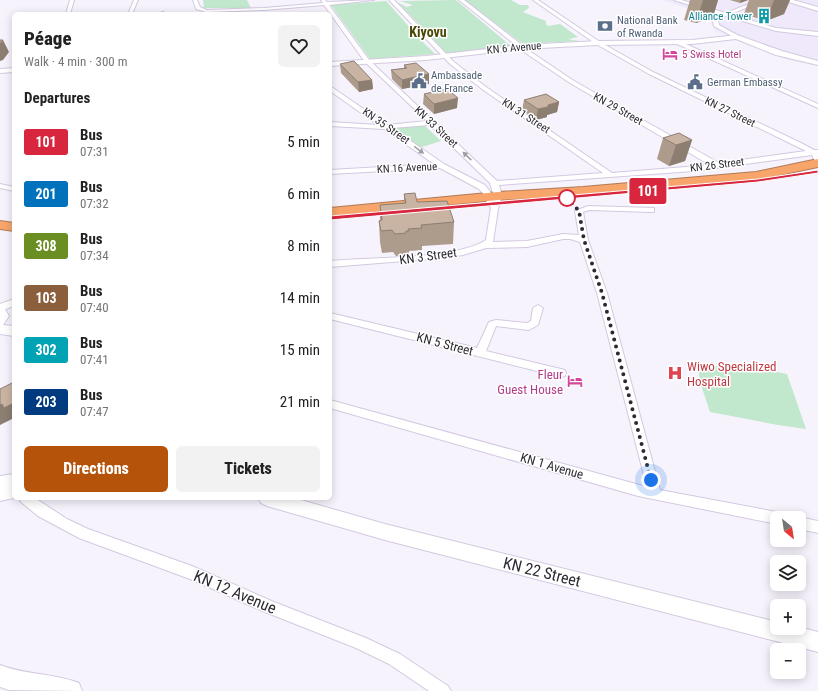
<!DOCTYPE html>
<meta charset="utf-8">
<style>
:root{--surface:#fff;--page:#f2f2f2;--text:#222;--muted:#767676;--accent:#b45309}
body{margin:0;font-family:"Roboto Condensed",sans-serif;background:var(--page);color:var(--text);height:100vh;display:flex;flex-direction:column;font-size:15px;white-space:nowrap}
*{box-sizing:border-box;margin:0}
p{font-size:13px;color:var(--muted)}
.icon{flex:none;width:22px;height:22px;fill:none;stroke:currentColor;stroke-width:2;stroke-linecap:round;stroke-linejoin:round}
.map{position:relative;flex:1;overflow:hidden}
.details{position:absolute;left:12px;top:12px;width:320px;height:488px;display:flex;flex-direction:column;background:var(--surface);border-radius:6px;box-shadow:0 2px 10px #0003}
.details>*{flex:none}
.badge{padding:0 8px;border-radius:3px;font-size:14px;line-height:26px}
.needle{width:26px;rotate:150deg}
.controls{position:absolute;left:770px;top:511px;display:grid;gap:8px}
.controls a{display:grid;place-items:center;width:36px;height:36px;border-radius:6px;background:var(--surface);box-shadow:0 2px 10px #0003;font-size:20px}
.you{position:absolute;width:20px;height:20px;margin:-10px;border:3px solid #fff;border-radius:50%;background:#1a73e8;box-shadow:0 0 0 6px #1a73e833}
.map>.badge{position:absolute;translate:-50% -50%;box-shadow:0 0 0 2px #fff}
h2{padding:0 12px;font-size:15px;line-height:36px}
.round{display:grid;place-items:center;flex:none;width:42px;height:42px;border-radius:6px;background:var(--page)}
.headline{display:flex;align-items:center;justify-content:space-between;height:68px;padding:0 12px}
h1{font-size:19px;font-weight:800;line-height:30px}
.cta{display:flex;gap:8px;margin-top:auto;padding:8px 12px}
.cta a{flex:1;height:46px;border-radius:6px;background:var(--accent);color:#fff;font-size:16px;font-weight:800;line-height:46px;text-align:center}
.cta a+a{background:var(--page);color:var(--text)}
ul{padding:0;list-style:none}
li{display:flex;align-items:center;gap:12px;height:52px;padding:0 12px}
li div{flex:1}
li b{display:block;font-size:15px}
li em{font-style:normal}
li .badge{min-width:44px;font-weight:700;text-align:center}
.map>svg:first-child{display:block}
</style>
<div class="map">
<svg width="818" height="691" viewBox="0 0 818 691">
<rect width="100%" height="100%" fill="#f7f3fd"/>
<!-- built -->
<path fill="#f0e9fb" d="M662 0H818V66L788 60 715 31 708 15Z"/>
<!-- green -->
<path fill="#c1e7cc" d="M203 0H247L251 8H204Z
M456 0 511 46 446 53 429 34 435 33 431 30H425L397 2 407 7 413 5 400 1Z
M464 0H511L520 5H528L529 8 523 12 546 21V24L548 26 560 24 578 37 568 39 579 41 523 44Z
M386 1C403 19 418 38 435 54L370 59 331 5Z
M424 125 441 141 419 148 392 129Z
M697 365 763 369 787 374 806 429 778 425 710 412 702 388Z"/>
<g fill="none" stroke-linecap="round" stroke-linejoin="round">
<!-- street casing -->
<g stroke="#d3c9e0" stroke-width="2">
<path id="street" d="M70 0H74L70 14H66Z
M134 0H138L132 14H128Z
M193 0H197L200 7 207 10 264 8 323 3 321 0H325L327 2 374 0 329 5 369 60 497 181 603 173 482 89 450 64 389 0H394L454 62 486 87 612 173 710 165 570 83 527 54 459 0H464L531 52 574 81 719 163 806 151 649 74 596 44 533 0H538L600 42 653 72 801 143 814 150H818V161H815L812 155 694 171 499 185 502 196 498 209 493 242 527 241 563 234 579 235 575 211 588 206 654 208V212H651L589 210 583 212 588 240 607 293 660 490 777 512 781 514 783 518H777V524L638 496 330 408V400L647 487 597 293 580 242 570 239H563L527 247 486 248 463 255 441 258 330 267V261C369 257 455 260 486 240L491 207 487 205 486 197 479 189 440 168 330 174V170L434 164 384 129 330 126V122L378 125 330 91V86L387 125 427 121 365 62 324 5 264 10 206 12 196 9ZM430 125 490 183 494 197 485 185 444 164 392 128Z
M674 0H681L726 13 759 0H765L731 14 776 28 818 32V36L776 31 726 16 718 20 719 25 739 36V38L737 39 714 26 712 19 721 15Z
M677 40 818 104V108L675 43 674 42Z
M0 184 14 187V191L0 188Z
M14 299V306L0 311V304Z
M538 305 543 308 538 325 529 330 496 326 486 351 565 370 566 373 565 376 561 377 330 319V313L477 348 489 322 496 320 527 323 531 321 533 308Z
M19 498H35L67 519 88 529 192 566 274 602 366 638 400 654 448 686 451 691H429L389 664 356 648 265 612 190 579 79 538 38 516 21 502Z
M799 517 818 521V533L799 529V518H797Z"/>
</g>
<!-- secondary casing -->
<g stroke="#d3c9e0" stroke-width="2">
<path id="secondary" d="M782 0H793L818 7V11Z
M737 35 782 51 818 61V65L776 55 736 39 692 44 598 45 522 49 426 60 330 66V62L426 56 522 45 598 41 692 40Z
M14 68V72L0 73V69Z
M0 307 5 309 9 316 3 325 14 326V336L0 334Z
M14 474V498L0 501V476Z
M258 498H294L385 524 777 622V628L799 627 818 632V652L385 540 267 506 261 503Z
M0 665C25 675 54 673 79 683L82 691 9 690 0 687Z"/>
</g>
<!-- highway casing -->
<g stroke="#b07a57" stroke-width="2">
<path id="highway" d="M818 159V167L756 180 583 195 498 200 330 216V208L498 192 583 187 756 172Z
M0 221 14 223V231L0 229Z"/>
</g>
<!-- street -->
<use href="#street" fill="#fff" fill-rule="evenodd"/>
<!-- secondary -->
<use href="#secondary" fill="#fff" fill-rule="evenodd"/>
<!-- highway -->
<use href="#highway" fill="#f7a56a" fill-rule="evenodd"/>
</g>
<!-- wall -->
<path fill="#ad9b8c" d="M690 0H718L713 17 696 23 684 20Z
M730 0H748L740 3Z
M749 0H790L784 14 766 21 744 14Z
M340 64 372 80 373 89 359 92 341 73Z
M404 65 429 74V84L402 89 392 79 391 70 404 68Z
M424 94 457 108 434 114 423 104Z
M524 100 559 102 557 112 547 115V117L536 120 522 110Z
M663 138 692 140 685 161 669 166 657 159Z
M404 194 454 222 453 244 422 246V250L409 251V253H406V255L396 256 393 252 382 253 380 242 379 221 380 220V205L404 203Z"/>
<!-- shaded-wall -->
<path fill="#8d7e72" d="M703 0H718L713 17 696 23Z
M741 0H748L740 3Z
M774 0H790L784 14 766 21Z
M3 40 9 52 3 60 0 61V44Z
M429 74V84L402 89V80Z
M372 80 373 89 359 92 358 82Z
M458 98 457 108 434 114V104Z
M559 102 557 112 547 115V117L536 120 538 109 548 105Z
M692 140 685 161 669 166 676 145Z
M14 403V421L12 419 0 425V405L2 404Z"/>
<!-- building -->
<path fill="#c9b4a3" stroke="#8d7e72" d="M164 12 165 14H148Z
M0 40H3L0 44Z
M354 61 372 80 358 82 340 64Z
M416 63 429 74 402 80 391 70 407 68 404 65Z
M447 89 458 98 434 104 424 94Z
M546 94 559 102 548 105V107L538 109 524 100Z
M679 133 692 140 676 145 663 138Z
M415 193 417 202 447 201 454 222 421 225 422 228 408 229 409 231H406V233L395 234 392 230 381 231 379 221 382 220 380 205 406 203 404 194Z
M14 382V403L4 408 2 404 0 405V389Z"/>
<!-- one-way arrows -->
<defs><path id="oneway-solid" d="M-6-.8H1V-3.2L6.5 0L1 3.2V.8H-6Z"/></defs>
<g fill="#a09fa3">
<use href="#oneway-solid" transform="translate(419 150) rotate(36)"/>
<use href="#oneway-solid" transform="translate(467 156) rotate(-136)"/>
</g>
<!-- line -->
<path fill="#d7263d" stroke="#fff" d="M818 170V173L758 182 330 220 327 218 330 216 758 179Z"/>
<g fill="none" stroke-linecap="round" stroke-linejoin="round">
<!-- walk -->
<path stroke="#2d2a33" stroke-width="4" stroke-dasharray="0 7.2" d="M567 198 579 211 584 240 602 293 651 480"/>
</g>
<!-- icons -->
<defs>
<g id="building-bare" transform="scale(1.2)"><path d="M-4-6H4V6H1V3H-1V6H-4ZM-2.5-4.3h1.7v1.8h-1.7ZM.8-4.3h1.7v1.8H.8ZM-2.5-1h1.7V.8h-1.7ZM.8-1h1.7V.8H.8Z" fill="#0f9aa8" stroke="#fff" stroke-width="2.5" paint-order="stroke"/></g>
<g id="bank-bare" transform="scale(1.2)"><path d="M-6-4H6V4H-6ZM0-2.3a2.3 2.3 0 1 0 0 4.6a2.3 2.3 0 1 0 0-4.6Z" fill="#5c6f8a" stroke="#fff" stroke-width="2.5" paint-order="stroke"/></g>
<g id="hotel-bare" transform="scale(1.2)"><path d="M-6-4.5h1.5V1H6V5H4.5V3h-9V5H-6ZM-4 0a1.8 1.8 0 1 1 3.6 0ZM.5 0V-2.5h3Q6-2.5 6 0Z" fill="#d1479c" stroke="#fff" stroke-width="2.5" paint-order="stroke"/></g>
<g id="civic-bare" transform="scale(1.2)"><path d="M-.6-6.5H3V-4.5H.6V-3L4-1V1h2V6H-6V1h2V-1L-.6-3ZM-1.2 2.5V6h2.4V2.5Z" fill="#5c6f8a" stroke="#fff" stroke-width="2.5" paint-order="stroke"/></g>
<g id="hospital-bare" transform="scale(1.2)"><path d="M-5-5h3v3.5h4V-5h3V5h-3V1.5h-4V5h-3Z" fill="#e0444e" stroke="#fff" stroke-width="2.5" paint-order="stroke"/></g>
</defs>
<g fill-rule="evenodd">
<use href="#building-bare" x="764" y="16"/>
<use href="#bank-bare" x="605" y="26"/>
<use href="#hotel-bare" x="670" y="54"/>
<use href="#civic-bare" x="419" y="81"/>
<use href="#civic-bare" x="695" y="82"/>
<use href="#hospital-bare" x="675" y="373"/>
<use href="#hotel-bare" x="575" y="381"/>
</g>
<!-- markers -->
<circle fill="#fff" stroke="#d7263d" stroke-width="2" cx="567" cy="198" r="8"/>
<g text-anchor="middle" dominant-baseline="central" stroke-width="3" stroke-linejoin="round" paint-order="stroke">
<!-- far-culture labels -->
<g font-size="11" fill="#0d838f" stroke="#fff" text-anchor="end">
<text x="752" y="16">Alliance Tower</text>
</g>
<!-- far-service labels -->
<g font-size="11" fill="#4e5e75" stroke="#fff" text-anchor="start">
<text x="617" y="20">National Bank<tspan x="617" dy="13">of Rwanda</tspan></text>
<text x="431" y="75">Ambassade<tspan x="431" dy="13">de France</tspan></text>
<text x="707" y="82">German Embassy</text>
</g>
<!-- far-street labels -->
<g font-size="11" fill="#2d2a33" stroke="#fff">
<text transform="translate(514 48) rotate(-5)">KN 6 Avenue</text>
<text transform="translate(618 109) rotate(29)">KN 29 Street</text>
<text transform="translate(730 112) rotate(26)">KN 27 Street</text>
<text transform="translate(526 116) rotate(33)">KN 31 Street</text>
<text transform="translate(386 126) rotate(35)">KN 35 Street</text>
<text transform="translate(436 127) rotate(43)">KN 33 Street</text>
<text transform="translate(717 165) rotate(-7)">KN 26 Street</text>
<text transform="translate(407 168) rotate(-3)">KN 16 Avenue</text>
</g>
<!-- far-hotel labels -->
<g font-size="11" fill="#b23c85" stroke="#fff" text-anchor="start">
<text x="682" y="54">5 Swiss Hotel</text>
</g>
<!-- street labels -->
<g font-size="13" fill="#2d2a33" stroke="#fff">
<text transform="translate(428 256) rotate(-8)">KN 3 Street</text>
<text transform="translate(445 344) rotate(15)">KN 5 Street</text>
<text transform="translate(552 466) rotate(16)">KN 1 Avenue</text>
</g>
<!-- health labels -->
<g font-size="13" fill="#be3a42" stroke="#fff" text-anchor="start">
<text x="687" y="366">Wiwo Specialized<tspan x="687" dy="15">Hospital</tspan></text>
</g>
<!-- hotel labels -->
<g font-size="13" fill="#b23c85" stroke="#fff" text-anchor="end">
<text x="563" y="374">Fleur<tspan x="563" dy="15">Guest House</tspan></text>
</g>
<!-- far-district labels -->
<g font-size="14" font-weight="bold" fill="#494706" stroke="#fff">
<text x="428" y="32">Kiyovu</text>
</g>
<!-- near-street labels -->
<g font-size="16" fill="#2d2a33" stroke="#fff">
<text transform="translate(542 572) rotate(14)">KN 22 Street</text>
<text transform="translate(235 592) rotate(23)">KN 12 Avenue</text>
</g>
</g>
</svg>
<div class="controls">
<a><svg class="needle" viewBox="-14 -14 28 28"><path d="M0-13l5 13h-10z" fill="#e53935"/><path d="M0 13l5-13h-10z" fill="#767676"/></svg></a>
<a><svg class="icon" aria-label="layers" viewBox="0 0 24 24"><path d="M12 4l9 5-9 5-9-5zM3 14l9 5 9-5"/></svg></a>
<a>+</a>
<a>−</a>
</div>
<div class="you" style="left:651px;top:480px"></div>
<b class="badge" style="left:648px;top:191px;background:#d7263d;color:#fff">101</b>
<section class="details">
<div class="headline"><div><h1>Péage</h1><p>Walk · 4 min · 300 m</p></div><a class="round"><svg class="icon" aria-label="heart" viewBox="0 0 24 24"><path d="M12 20l-8-8c-3-5 5-10 8-4 3-6 11-1 8 4z"/></svg></a></div>
<h2>Departures</h2>
<ul>
<li><span class="badge" style="background:#d7263d;color:#fff">101</span><div><b>Bus</b><p>07:31</p></div><em>5 min</em></li>
<li><span class="badge" style="background:#0072bc;color:#fff">201</span><div><b>Bus</b><p>07:32</p></div><em>6 min</em></li>
<li><span class="badge" style="background:#6b8e23;color:#fff">308</span><div><b>Bus</b><p>07:34</p></div><em>8 min</em></li>
<li><span class="badge" style="background:#8b5e3c;color:#fff">103</span><div><b>Bus</b><p>07:40</p></div><em>14 min</em></li>
<li><span class="badge" style="background:#00a3b4;color:#fff">302</span><div><b>Bus</b><p>07:41</p></div><em>15 min</em></li>
<li><span class="badge" style="background:#003b80;color:#fff">203</span><div><b>Bus</b><p>07:47</p></div><em>21 min</em></li>
</ul>
<div class="cta"><a>Directions</a><a>Tickets</a></div>
</section>
</div>
